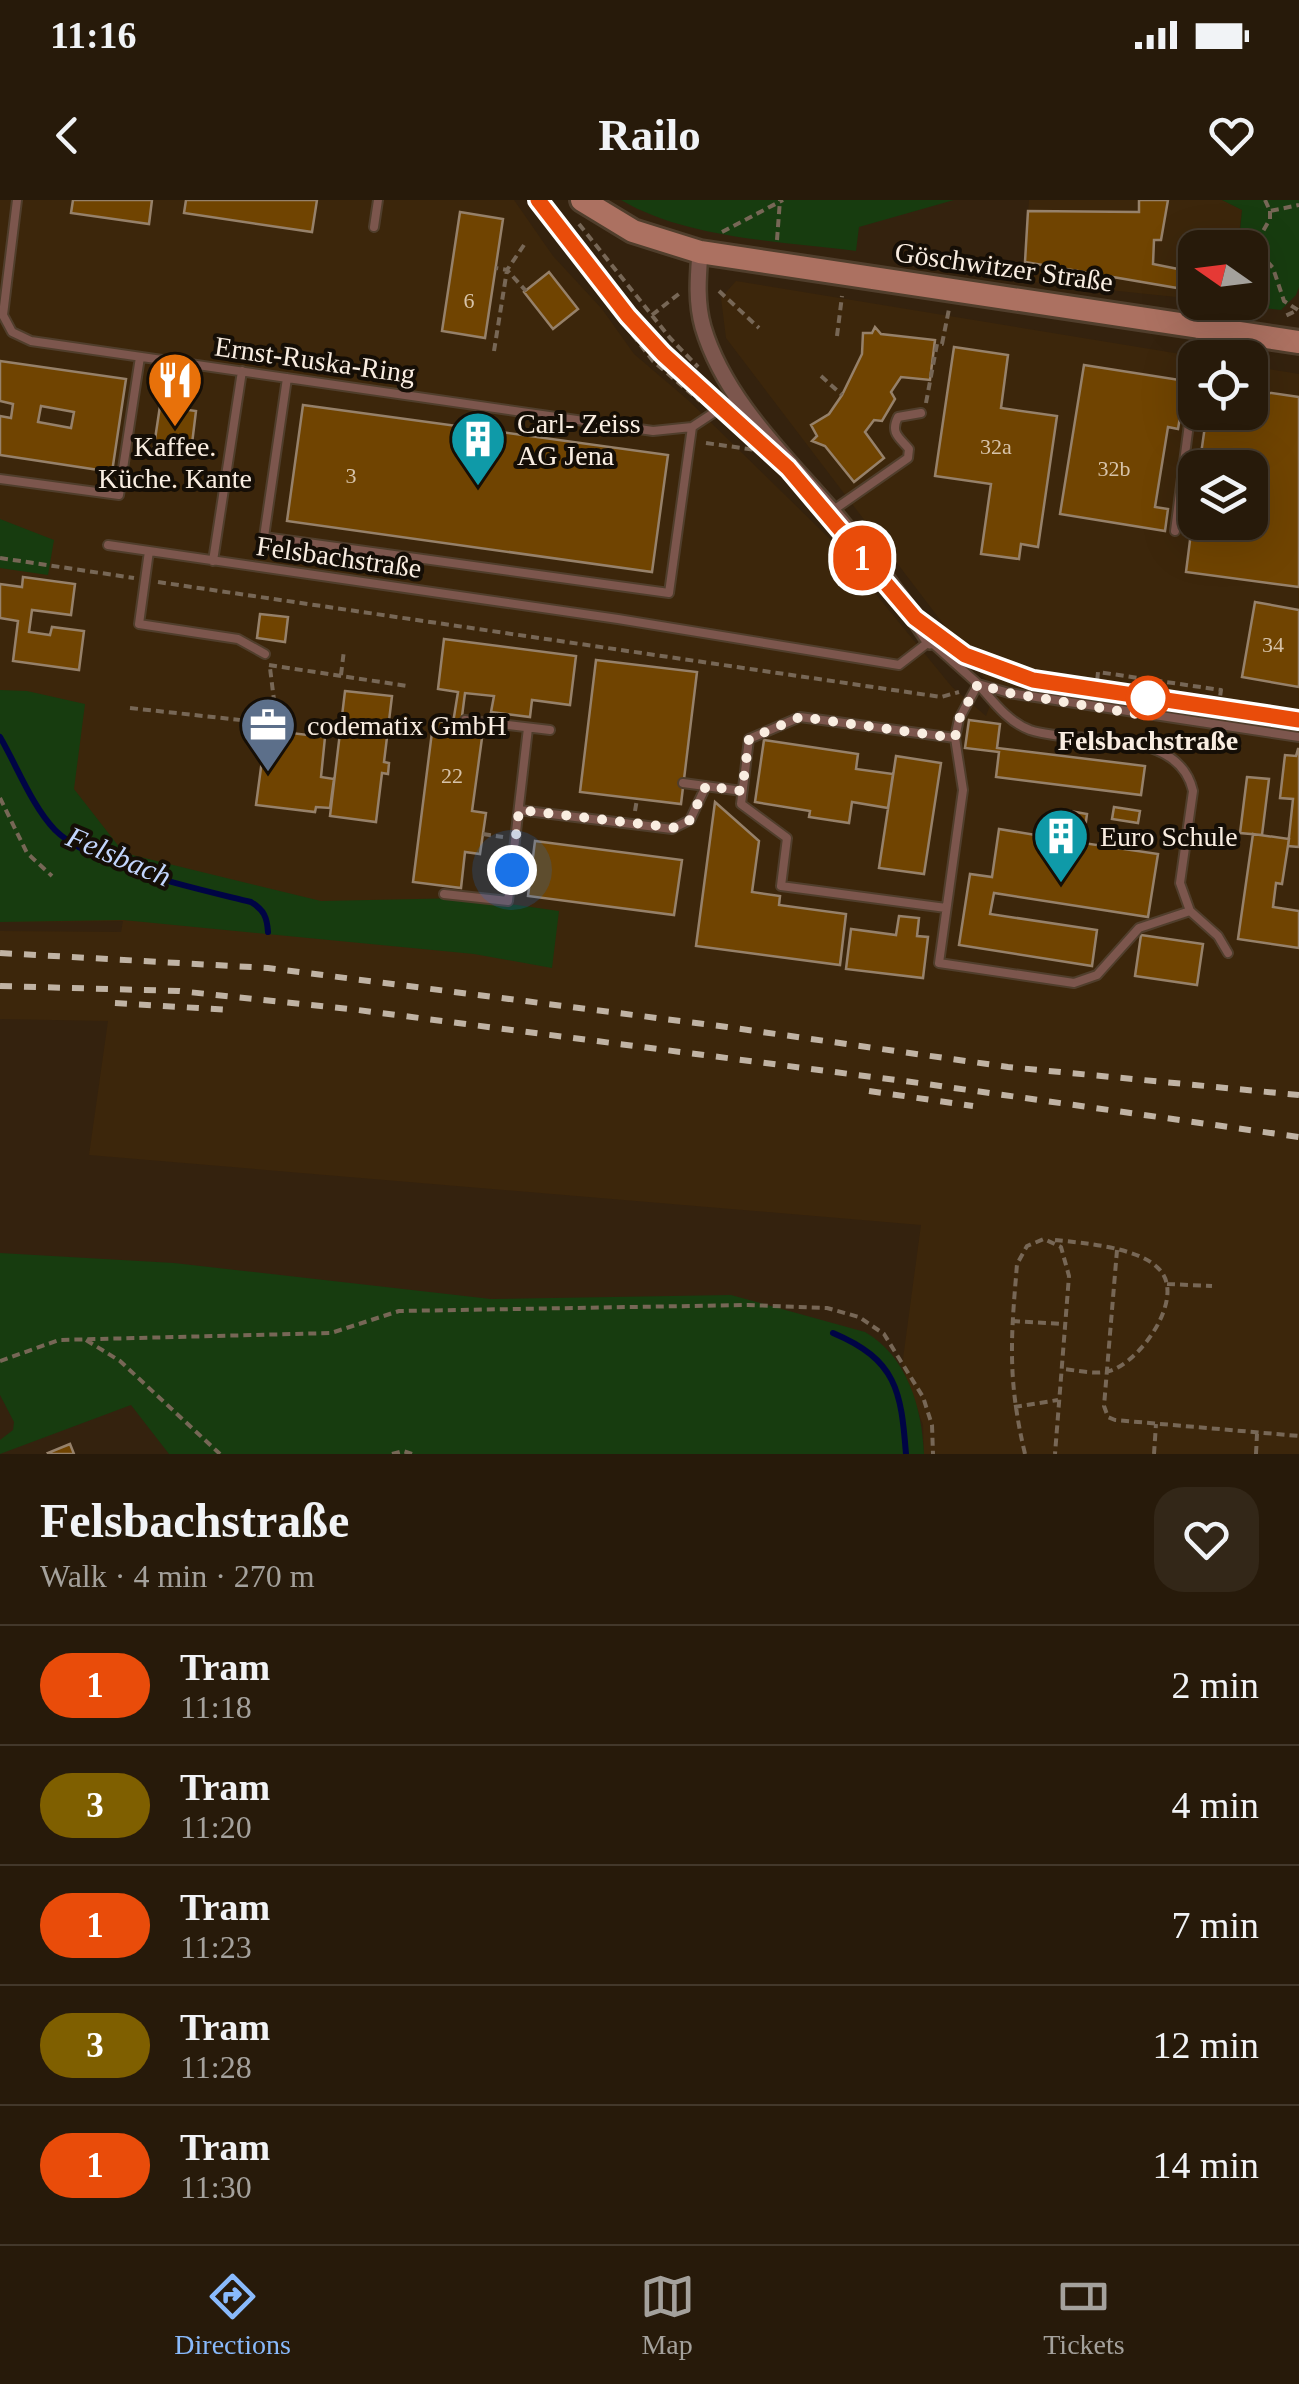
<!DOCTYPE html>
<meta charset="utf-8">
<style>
:root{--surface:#271a0a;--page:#332718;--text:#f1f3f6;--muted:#a4a19c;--line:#43382b;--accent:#89bafc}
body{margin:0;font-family:Georgia,serif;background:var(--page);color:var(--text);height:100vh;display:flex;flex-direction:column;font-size:38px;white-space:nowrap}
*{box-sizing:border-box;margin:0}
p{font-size:32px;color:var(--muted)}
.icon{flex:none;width:55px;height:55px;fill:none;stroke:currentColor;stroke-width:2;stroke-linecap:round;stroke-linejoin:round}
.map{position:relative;height:1254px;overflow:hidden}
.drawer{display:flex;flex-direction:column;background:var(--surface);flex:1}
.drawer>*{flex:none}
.badge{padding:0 20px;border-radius:32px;font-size:35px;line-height:65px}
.needle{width:65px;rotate:284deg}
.tools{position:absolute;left:1178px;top:30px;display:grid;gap:20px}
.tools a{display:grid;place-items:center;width:90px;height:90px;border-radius:20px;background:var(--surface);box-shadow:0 10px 40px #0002,0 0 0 2px var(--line);font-size:50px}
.you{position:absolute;width:50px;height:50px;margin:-25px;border:8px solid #fff;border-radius:50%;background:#1a73e8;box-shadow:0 0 0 15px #1a73e833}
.map>.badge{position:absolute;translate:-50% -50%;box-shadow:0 0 0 5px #fff}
.round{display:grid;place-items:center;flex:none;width:105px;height:105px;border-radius:30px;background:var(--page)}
.summary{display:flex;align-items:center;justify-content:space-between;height:170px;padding:0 40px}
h1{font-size:48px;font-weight:800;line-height:75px}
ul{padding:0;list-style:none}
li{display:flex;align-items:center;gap:30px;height:120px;padding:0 40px;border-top:2px solid var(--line)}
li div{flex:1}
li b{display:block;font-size:38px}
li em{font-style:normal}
li .badge{min-width:110px;font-weight:700;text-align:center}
.status{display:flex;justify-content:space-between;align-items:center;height:70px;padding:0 50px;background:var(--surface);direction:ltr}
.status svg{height:28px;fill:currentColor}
header{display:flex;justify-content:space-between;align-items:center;height:130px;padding:0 40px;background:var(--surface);font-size:45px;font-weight:800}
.dock{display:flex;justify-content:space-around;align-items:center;height:140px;border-top:2px solid var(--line);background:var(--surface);font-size:28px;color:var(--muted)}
.dock a{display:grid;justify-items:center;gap:5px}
.dock .current{color:var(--accent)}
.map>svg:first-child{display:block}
</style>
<div class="status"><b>11:16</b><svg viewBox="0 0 49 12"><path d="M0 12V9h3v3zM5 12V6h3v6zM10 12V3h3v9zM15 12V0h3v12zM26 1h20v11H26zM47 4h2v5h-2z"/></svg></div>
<header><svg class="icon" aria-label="back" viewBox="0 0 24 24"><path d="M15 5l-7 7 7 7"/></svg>Railo<svg class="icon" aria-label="heart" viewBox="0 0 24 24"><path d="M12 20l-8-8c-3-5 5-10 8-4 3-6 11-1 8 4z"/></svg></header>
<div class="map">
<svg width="1299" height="1254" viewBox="0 0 1299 1254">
<rect width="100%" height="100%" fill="#34220e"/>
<!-- built -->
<path fill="#3c260b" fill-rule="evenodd" d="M0 0H514L553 56 602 109 634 154 688 200 833 342 952 487 986 516 995 492 726 138 721 98 736 81 1199 157 1195 158V212H1250V166L1299 174V1254H924L923 1225 902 1166 921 1025 89 955 108 821 0 819V731L121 732 123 721 0 722ZM1195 268H1250V322H1195Z
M1029 0H1222L1242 10 1238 42 1203 40 1202 47 1195 48V99L1023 81Z"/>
<!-- green -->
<path fill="#173c0f" d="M621 0H954L859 27 856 51C781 41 687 39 621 0Z
M1222 0H1299V87L1296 95 1281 110 1220 103 1250 102V48L1202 47 1203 40 1239 41 1242 10Z
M0 319 54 340 48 375 0 368Z
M0 490 27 491 85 504 74 589 124 653 321 701 466 698 559 711 552 768 474 754 123 720 0 722Z
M0 1053 174 1063 491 1099 731 1095 865 1132C907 1156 922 1207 924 1254H169L131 1205 0 1254V1240L13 1230 14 1222 0 1195Z"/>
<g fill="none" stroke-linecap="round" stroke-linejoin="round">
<!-- stream -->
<path stroke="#000445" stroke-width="6" d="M0 537C17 566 32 606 55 630 92 667 199 689 251 702 264 710 267 717 268 732
M833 1133C897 1160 901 1191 906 1254"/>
</g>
<!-- building -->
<path fill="#704401" stroke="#96816a" stroke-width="2.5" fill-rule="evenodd" d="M73 0H152L149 24 71 13Z
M186 0H317L312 32 184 13Z
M1139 0H1168L1161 40H1154L1153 64 1188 71 1183 89 1025 62 1028 11 1139 12Z
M460 12 503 19 485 138 442 131Z
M549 72 578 109 553 129 524 92Z
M875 127 881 134 935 140 930 180 901 177 891 192 895 199 882 221 874 220 865 232 884 258 854 282 825 246 812 241 817 236 811 225 829 214 842 195 862 154 863 133H872Z
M954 147 1008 155 1001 208 1057 216 1038 347 1021 344 1019 359 981 354 991 284 935 276Z
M0 161 126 179 112 272 0 255V216L11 218 13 204 0 201ZM41 206 74 212 71 228 38 222Z
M1084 165 1186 181 1178 229 1168 227 1155 307 1168 309 1165 331 1060 314Z
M1250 190 1299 197V387L1186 372 1195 301V322H1250V268H1199L1207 212H1250Z
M303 205 668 255 652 372 287 321Z
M160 206 196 211 191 252 154 246Z
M23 377 75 384 71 415 32 410 29 432 50 435 52 427 84 431 79 470 13 461 18 421 0 418V384L22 387Z
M1255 402 1299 410V487L1242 477Z
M260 414 288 417 285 442 257 438Z
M444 439 576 456 570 505 532 500 530 517 491 512 494 496 465 493 461 524 478 527 476 537 482 538 472 611 486 613 480 654 465 652 461 688 413 682 432 532 436 533 437 521 453 523 458 492 438 489Z
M596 460 697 472 681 604 580 592Z
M345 491 392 496 384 562 389 563 388 574 382 573 376 622 330 616Z
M969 520 1000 524 997 548 1145 566 1141 595 996 577 999 552 965 548Z
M266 530 325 537 321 577 334 579 330 608 316 607 315 612 256 605Z
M764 540 858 554 856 569 893 574 888 608 852 602 849 623 809 617 810 611 755 602Z
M1298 549H1299V647L1288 646 1293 599 1280 598 1285 555 1296 556Z
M896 556 941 563 924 674 879 668Z
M1247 577 1269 579 1262 635 1240 633Z
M715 602 759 641 752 692 780 696 779 705 846 714 840 765 696 746Z
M1114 607 1140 611 1138 623 1112 619Z
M1064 610 1087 614 1083 643 1158 654 1148 717 994 693 990 714 1097 730 1092 766 959 745 970 674 992 677 999 629 1060 639Z
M1253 634 1289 639 1282 684 1276 683 1273 707 1299 711V748L1238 739Z
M535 641 682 660 674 715 528 696Z
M899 716 919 718 917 736 928 737 923 778 846 769 851 729 896 735Z
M1141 735 1203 744 1197 785 1135 776Z
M70 1244 74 1254H49L48 1253Z"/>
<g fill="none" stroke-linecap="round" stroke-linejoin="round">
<!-- lane casing -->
<g stroke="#503e2c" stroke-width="12">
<path id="lane" d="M17 0 3 115 12 132 31 141 653 231 692 227 739 196
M374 27 378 0
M1199 158 1200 132
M287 178 264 337 669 393 692 227
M0 279 119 295 140 157
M832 311 908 258 909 249C899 237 890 233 898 217L921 213
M1175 331 1195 178
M108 345 618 419 899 465 930 441 978 484 1009 493 1299 537
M149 351 139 424 238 439 265 454
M213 361 242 171
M465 520 550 530
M683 583 742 591
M519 610 672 629 690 620 706 586
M444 694 508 701 528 528
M946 708 781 686 787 638 741 604 749 539 800 517 955 538
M1190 711 1180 683 1193 591C1178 525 1078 546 1030 530 1008 522 993 501 978 484L959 519 955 538 963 590 939 763 1074 783 1097 775 1139 728 1190 711 1218 736 1228 753"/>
</g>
<!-- street casing -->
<g stroke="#503e2c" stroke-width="20">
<path id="street" d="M700 52C698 78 696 102 703 127 726 205 794 264 844 325 875 362 903 400 930 441"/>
</g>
<!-- secondary casing -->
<g stroke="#503e2c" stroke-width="28">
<path id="secondary" d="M582 0 633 31 700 52 1299 142"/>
</g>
<!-- path -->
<path stroke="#776756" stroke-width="4" stroke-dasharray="8 5" stroke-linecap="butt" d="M1265 0 1270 11 1299 5
M1270 11V19L1251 52 1265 59 1273 68 1284 101 1298 110 1283 117
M579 24 670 138 698 167
M722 32 783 0
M777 40 780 0
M561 42 653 161 700 201
M524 45 507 70 526 91
M719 91 759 128
M652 115 680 93
M837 136 842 96
M494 151 507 70 496 68
M821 176 842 195
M926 203 937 144H942L949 109
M706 243 756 250
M0 358 134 378
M158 382 941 497 959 492
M269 465 407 486
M341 475 344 450
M1096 493 1098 472 1207 488 1221 490 1218 511
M130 508 277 524 270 468
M0 598 27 653 52 676
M635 611 637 599
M483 634 503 637
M1055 1040C1083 1043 1137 1047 1158 1068 1188 1096 1140 1163 1109 1171 1095 1175 1076 1170 1063 1169
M1117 1050 1104 1206 1108 1217 1115 1220 1299 1236
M1167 1084 1212 1086
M1012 1121 1065 1124
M86 1140 120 1161 220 1254
M0 1161 59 1140 331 1133 399 1111 748 1105 827 1108 859 1117 884 1134 923 1197 932 1225 933 1254
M1014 1207 1058 1200
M392 1254 403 1251 412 1254
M1025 1254C1009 1186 1010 1146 1016 1077L1017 1064 1027 1046 1044 1039 1061 1047 1069 1076 1055 1254
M1154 1254 1156 1224
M1256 1254 1257 1234"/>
<!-- lane -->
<use href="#lane" stroke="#7c564d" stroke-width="8"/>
<!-- street -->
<use href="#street" stroke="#7c564d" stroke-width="15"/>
<!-- secondary -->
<use href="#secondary" stroke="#ac7161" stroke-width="22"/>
<!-- tram -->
<path stroke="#c0b3a4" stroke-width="2.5" d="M538 0C578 51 616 107 662 154 701 193 747 226 786 266 871 355 902 445 1033 480L1299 520"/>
<!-- rail -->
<path stroke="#c0b3a4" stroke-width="6" stroke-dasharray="12 12" stroke-linecap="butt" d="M0 753 268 768 727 827 1008 867 1299 895
M0 786 179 791 358 810 919 883 1299 937
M115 803 230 810
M869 891 973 906"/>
</g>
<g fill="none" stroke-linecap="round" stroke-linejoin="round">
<!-- line casing -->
<g stroke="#fff" stroke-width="22">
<path id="line" d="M538 0 628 116 663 154 788 268 915 418 965 455 1033 480 1299 520"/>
</g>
<!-- line -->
<use href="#line" stroke="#e94c0a" stroke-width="15"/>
<!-- walk -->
<path stroke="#f9ede1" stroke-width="10" stroke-dasharray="0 18" d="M512 670 519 610 677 628 690 620 706 586 742 591 749 539 800 517 955 538 959 519 978 484 1009 493 1137 514 1148 498"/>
</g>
<!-- icons -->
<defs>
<g id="restaurant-pin" transform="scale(2.875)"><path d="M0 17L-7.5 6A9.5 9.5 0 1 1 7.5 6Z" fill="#e8710a" stroke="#150e06"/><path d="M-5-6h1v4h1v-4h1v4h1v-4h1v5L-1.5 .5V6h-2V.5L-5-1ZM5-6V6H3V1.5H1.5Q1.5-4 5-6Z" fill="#fff"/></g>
<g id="building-pin" transform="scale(2.875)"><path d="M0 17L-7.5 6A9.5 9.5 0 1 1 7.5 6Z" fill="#0f9aa8" stroke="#150e06"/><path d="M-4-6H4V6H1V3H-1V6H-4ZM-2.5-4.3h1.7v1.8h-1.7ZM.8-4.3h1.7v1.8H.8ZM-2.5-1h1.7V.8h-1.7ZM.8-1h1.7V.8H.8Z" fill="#fff"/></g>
<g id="office-pin" transform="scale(2.875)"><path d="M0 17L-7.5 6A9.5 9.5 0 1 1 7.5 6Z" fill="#5c6f8a" stroke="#150e06"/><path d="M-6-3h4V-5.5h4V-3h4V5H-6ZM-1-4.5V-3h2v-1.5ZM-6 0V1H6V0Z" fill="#fff"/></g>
</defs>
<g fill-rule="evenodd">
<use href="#restaurant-pin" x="175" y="180"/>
<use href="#building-pin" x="478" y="239"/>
<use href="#office-pin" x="268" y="525"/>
<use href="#building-pin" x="1061" y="636"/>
</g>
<!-- markers -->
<circle fill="#fff" stroke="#e94c0a" stroke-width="5" cx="1148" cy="498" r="20"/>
<g text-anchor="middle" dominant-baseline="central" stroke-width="8" stroke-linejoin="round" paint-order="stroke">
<!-- number labels -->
<g font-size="22" fill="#d7c3a9">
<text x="469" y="100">6</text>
<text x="996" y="246">32a</text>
<text x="1114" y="268">32b</text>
<text x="351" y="275">3</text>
<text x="1273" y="444">34</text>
<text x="452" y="575">22</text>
</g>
<!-- street labels -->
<g font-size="28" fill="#f9ede1" stroke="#150e06">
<text transform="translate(1004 67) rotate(8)">Göschwitzer Straße</text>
<text transform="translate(315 160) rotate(8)">Ernst-Ruska-Ring</text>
<text transform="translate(339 357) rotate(8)">Felsbachstraße</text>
</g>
<!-- poi labels -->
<g font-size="28" fill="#f9ede1" stroke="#150e06" text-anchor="start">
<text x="517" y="223">Carl- Zeiss<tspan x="517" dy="32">AG Jena</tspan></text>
<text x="175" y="246" text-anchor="middle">Kaffee.<tspan x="175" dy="32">Küche. Kante</tspan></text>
<text x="307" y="525">codematix GmbH</text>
<text x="1100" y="636">Euro Schule</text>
</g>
<!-- stop labels -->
<g font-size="28" font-weight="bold" fill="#f9ede1" stroke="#150e06">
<text x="1148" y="540">Felsbachstraße</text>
</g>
<!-- water labels -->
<g font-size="30" font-style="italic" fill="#c2d5fd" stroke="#150e06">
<text transform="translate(119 656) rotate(23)">Felsbach</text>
</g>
</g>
</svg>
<div class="tools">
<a><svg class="needle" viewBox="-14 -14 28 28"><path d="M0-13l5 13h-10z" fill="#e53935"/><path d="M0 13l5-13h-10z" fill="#a4a19c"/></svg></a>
<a><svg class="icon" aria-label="locate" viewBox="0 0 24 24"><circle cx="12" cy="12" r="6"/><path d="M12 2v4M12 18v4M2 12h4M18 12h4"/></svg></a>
<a><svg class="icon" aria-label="layers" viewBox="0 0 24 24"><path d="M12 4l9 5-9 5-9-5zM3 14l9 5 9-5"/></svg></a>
</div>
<div class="you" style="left:512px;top:670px"></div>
<b class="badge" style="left:862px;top:358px;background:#e94c0a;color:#fff">1</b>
</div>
<section class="drawer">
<div class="summary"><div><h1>Felsbachstraße</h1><p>Walk · 4 min · 270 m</p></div><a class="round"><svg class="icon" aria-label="heart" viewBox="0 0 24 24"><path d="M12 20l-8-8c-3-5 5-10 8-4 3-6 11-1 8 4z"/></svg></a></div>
<ul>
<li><span class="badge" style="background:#e94c0a;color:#fff">1</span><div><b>Tram</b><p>11:18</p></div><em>2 min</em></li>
<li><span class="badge" style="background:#7f5f00;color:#fff">3</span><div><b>Tram</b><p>11:20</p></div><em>4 min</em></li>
<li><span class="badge" style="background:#e94c0a;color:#fff">1</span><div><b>Tram</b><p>11:23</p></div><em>7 min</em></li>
<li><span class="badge" style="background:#7f5f00;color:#fff">3</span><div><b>Tram</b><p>11:28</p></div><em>12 min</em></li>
<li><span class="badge" style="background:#e94c0a;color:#fff">1</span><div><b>Tram</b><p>11:30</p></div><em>14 min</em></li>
</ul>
</section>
<nav class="dock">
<a class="current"><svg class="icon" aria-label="directions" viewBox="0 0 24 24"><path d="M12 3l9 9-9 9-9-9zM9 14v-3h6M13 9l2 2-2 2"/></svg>Directions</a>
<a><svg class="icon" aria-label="map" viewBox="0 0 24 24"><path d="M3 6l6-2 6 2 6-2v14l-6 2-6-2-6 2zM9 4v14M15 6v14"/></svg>Map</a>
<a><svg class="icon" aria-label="tickets" viewBox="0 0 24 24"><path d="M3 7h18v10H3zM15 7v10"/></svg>Tickets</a>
</nav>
